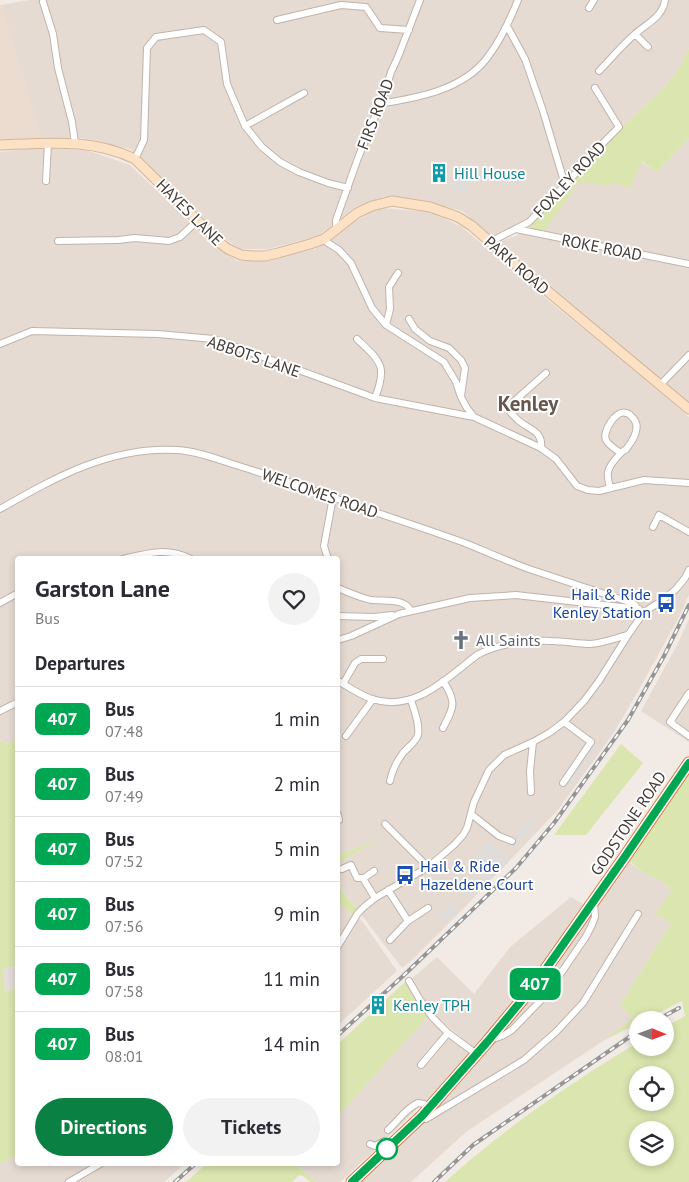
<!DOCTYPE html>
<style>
:root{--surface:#fff;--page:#f2f2f3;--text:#2b2b33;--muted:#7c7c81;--line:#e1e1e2;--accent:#0b8043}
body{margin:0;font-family:"PT Sans",sans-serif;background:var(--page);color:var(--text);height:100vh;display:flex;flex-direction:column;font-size:19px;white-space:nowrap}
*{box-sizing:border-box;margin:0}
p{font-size:16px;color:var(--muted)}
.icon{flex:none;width:28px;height:28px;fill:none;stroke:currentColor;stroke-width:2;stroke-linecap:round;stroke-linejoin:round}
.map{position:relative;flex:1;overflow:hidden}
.details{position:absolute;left:15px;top:556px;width:325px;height:610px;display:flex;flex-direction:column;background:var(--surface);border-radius:5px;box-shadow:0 2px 8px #0003}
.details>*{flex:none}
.badge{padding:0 10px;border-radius:8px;font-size:18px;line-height:32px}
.needle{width:32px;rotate:91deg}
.fabs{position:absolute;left:629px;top:1011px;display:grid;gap:10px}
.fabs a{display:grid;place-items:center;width:45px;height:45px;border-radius:50%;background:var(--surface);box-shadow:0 2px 8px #0003;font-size:25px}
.map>.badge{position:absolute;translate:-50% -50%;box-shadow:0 0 0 2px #fff}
h2{padding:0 20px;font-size:19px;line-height:45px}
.round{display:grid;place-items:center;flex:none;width:52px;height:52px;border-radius:26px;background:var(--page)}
.overview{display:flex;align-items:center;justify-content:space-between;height:85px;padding:0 20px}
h1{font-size:24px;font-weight:600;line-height:38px}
.action{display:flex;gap:10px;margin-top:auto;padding:10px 20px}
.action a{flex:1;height:58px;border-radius:30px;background:var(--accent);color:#fff;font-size:20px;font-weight:600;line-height:58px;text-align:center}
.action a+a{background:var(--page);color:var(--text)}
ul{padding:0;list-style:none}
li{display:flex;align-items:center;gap:15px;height:65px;padding:0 20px;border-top:1px solid var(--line)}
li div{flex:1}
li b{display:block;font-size:19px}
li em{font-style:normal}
li .badge{min-width:55px;font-weight:700;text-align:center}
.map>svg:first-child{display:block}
</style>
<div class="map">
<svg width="689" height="1182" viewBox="0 0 689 1182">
<rect width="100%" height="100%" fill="#f2ebe5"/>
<!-- residential -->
<path fill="#e6dbd3" d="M29 0H689V48L680 66 666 86 605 143 609 186 610 182 641 161 657 173 663 165 689 138V402L564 299 499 242 518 235 523 230 492 238 462 211 408 198 384 197 355 207 318 236 268 249H240L216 233 156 173 130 149 83 138H42L0 140V5Z
M36 148 86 150 130 165 212 244 237 261H260L315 249 346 226 380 208 431 212 462 227 549 301 638 372 689 417V595L679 617 636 695 613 734 557 811 466 906 410 962 402 968 338 884V863L379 840 338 855V559H18L17 738 7 744 0 740V152Z
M689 619V742L641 711 677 645Z
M629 862 646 874 663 882 672 890 671 923 620 1005 634 1018 603 1041 466 1132 411 1182H360L379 1165 468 1073 533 994Z
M571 897 583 904 584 909 522 994 475 1049 439 1019 429 1008 409 981 437 957 474 994 510 947Z
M338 903 353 915 362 921 397 971 338 1025Z
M428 1016 472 1054 427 1104 423 1103 375 1150 340 1182H316L297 1164H338V1116Z
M17 1155 18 1164H184L164 1182H0V1164Z"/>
<!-- industrial -->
<path fill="#e4ddda" d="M16 966 17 970V986L5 993 3 969Z"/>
<!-- education -->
<path fill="#ebdccf" d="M0 5H2L42 138 0 140Z"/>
<!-- green -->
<path fill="#dae5af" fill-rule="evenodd" d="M689 48V138L663 165 657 173 642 161 630 189 611 182 609 187 586 182 578 183 543 233 521 229 529 227 533 224 605 143 666 86 680 66Z
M17 738V970L16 966 3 969 5 993 17 986 18 1155 0 1164V740L7 744Z
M621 744 643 763 586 835H554Z
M689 772V1182H445C504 1129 570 1083 637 1043L638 1048H665V1027L685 1016 682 1001 645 1020H638L637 1024 603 1041 633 1018 620 1005 671 923 655 914 672 890 663 882 646 874 629 861ZM638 1075H665V1102H638ZM638 1130H665V1158H638Z
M383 838 338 863V855Z
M338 885 357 909 353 915 338 903Z
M406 981 425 1013 428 1016 338 1116V1044Z
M206 1164H297L316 1182H310L303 1176 299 1175 292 1182H186Z"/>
<!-- parking -->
<path fill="#e0dcda" d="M468 176 471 188 456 193 449 181Z
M594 736 597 739 594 743 598 746 568 788 563 783Z
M529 820 535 824 533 828 529 829 514 849 510 844Z
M489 842 509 862 488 882 469 862Z
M474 874 483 884 468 899 458 889Z
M449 905 451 906 455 905 458 913 444 924 437 914Z"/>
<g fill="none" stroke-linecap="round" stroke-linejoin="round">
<!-- street casing -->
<g stroke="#c0b3ab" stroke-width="8">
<path id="street" d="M43 2 53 34 58 68 72 122 75 143
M589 8 594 0
M277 20 341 5 366 7 380 28 409 30
M507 26 525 59 543 111 565 185
M635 34 648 47
M599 71C611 59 622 45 635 34 646 24 663 17 665 0
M379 104C417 98 463 90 487 58 501 40 510 20 518 0
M245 126 304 93
M135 159 144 140 147 48 156 37 204 30 221 42 227 84 245 126 262 147 280 162 299 172 328 183 348 188
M46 181 48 143
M338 228 336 225V220L358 158 385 92 391 72 398 57 420 0
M516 229 689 264
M324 239 328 243 339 250 351 263 372 308 386 325 444 362 456 382 461 397 467 408 474 417 541 448 556 459 577 486 588 490 599 491 644 480 689 483
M58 241 118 240 135 238 169 241 180 237 197 221
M490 242 529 222 565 185 604 142 619 127 595 88
M409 319 415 329 430 341 449 348 461 360 465 368 461 396
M386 325 390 309 389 287 398 273
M357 339C380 361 388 365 375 398
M0 344 32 331 158 334 214 339 375 398 474 417
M660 385 689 355
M541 448C543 431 530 430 519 421 516 418 513 415 510 412L511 404 546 373
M610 488C609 483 607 477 608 472 609 466 617 457 621 453 624 450 625 451 627 448 634 439 642 426 632 417 630 415 629 413 626 413 616 409 602 432 606 440 609 446 617 450 621 453
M0 509C56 477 111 446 177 450 198 451 219 460 239 466 270 476 302 486 332 497 376 513 421 527 465 543 487 552 509 562 532 570 565 581 599 592 632 603L635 605 637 608
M653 527 659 515 689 532
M123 559C148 553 167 547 191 559
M328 559 324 546 333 497
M338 588C347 592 357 596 367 599 380 603 404 596 411 611
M0 603 18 593
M338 616 374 617 392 615
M338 640 351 636 399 614 470 598 516 595 639 609
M338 681C349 687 360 695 372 699 414 713 447 678 477 655 500 643 526 640 552 641 565 641 578 644 590 644 603 643 616 638 628 635
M343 684 355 663 361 659H383
M689 693 670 722 689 736
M0 711 18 702
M443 728C454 707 457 702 443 681
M346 736 373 699
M390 781C392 771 397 761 403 753 408 747 416 742 418 735 420 724 414 710 411 700
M563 783 591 742 564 722
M531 792 530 771 533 742
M471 814 499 836 512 841
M338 815 339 820
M385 824 428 867
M342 869 351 865 357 878H364
M374 871 364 878V880L375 898
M388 890 408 921
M390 940 408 921 428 908
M338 946 358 913 364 907 375 898 428 867 454 845 463 835 467 828 474 802 489 770 504 755 533 742 549 733 564 722 584 701 599 681 628 635 644 612 663 600 676 589 685 578 689 570
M409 981 420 1000 433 1018 448 1033 475 1053V1056
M493 1039 502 1036 512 1030 546 995 585 938 591 927 595 917 594 902
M421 1065 448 1033
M422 1116 426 1119 524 1060 556 1032 583 1003 638 914
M388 1130C399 1120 405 1109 418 1103L424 1104 428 1109
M370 1144 375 1146 384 1141 392 1144
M69 1182 100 1164"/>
</g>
<!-- secondary casing -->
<g stroke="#d4b598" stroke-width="11">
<path id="secondary" d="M0 145C47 143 91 138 135 159L220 243 228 249 241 255 253 256H265L278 253 310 244 324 239 357 213 372 206 392 201 430 207 458 217 472 226 521 269 689 409"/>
</g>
<!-- highway casing -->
<g stroke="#d87639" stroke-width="13">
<path id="highway" d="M352 1182 422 1116 488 1041 536 983 624 858 689 763"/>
</g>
<!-- street -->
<use href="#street" stroke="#fff" stroke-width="6"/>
<!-- secondary -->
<use href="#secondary" stroke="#fde1c4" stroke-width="9"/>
<!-- highway -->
<use href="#highway" stroke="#f9a569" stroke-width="11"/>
<!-- rail casing -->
<g stroke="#959595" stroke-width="4">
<path id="rail" d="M657 1020 679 1008
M338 1035 403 976 516 868 554 823 628 720 664 656 689 605
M175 1182 195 1164
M434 1182 473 1145 638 1031"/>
</g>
<!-- rail -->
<use href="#rail" stroke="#fff" stroke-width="2" stroke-dasharray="5.5" stroke-linecap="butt"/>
</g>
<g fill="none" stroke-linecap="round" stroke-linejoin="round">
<!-- line casing -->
<g stroke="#fff" stroke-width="11">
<path id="line" d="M352 1182 422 1116 488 1041 536 983 624 858 689 763"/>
</g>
<!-- line -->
<use href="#line" stroke="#00a651" stroke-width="8"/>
</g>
<!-- icons -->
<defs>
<g id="building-bare" transform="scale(1.5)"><path d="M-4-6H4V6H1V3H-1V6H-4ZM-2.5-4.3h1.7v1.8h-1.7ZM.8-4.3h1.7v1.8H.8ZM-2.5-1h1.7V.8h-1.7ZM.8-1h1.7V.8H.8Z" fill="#0f9aa8" stroke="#fff" stroke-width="2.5" paint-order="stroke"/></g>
<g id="bus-bare" transform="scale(1.5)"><path d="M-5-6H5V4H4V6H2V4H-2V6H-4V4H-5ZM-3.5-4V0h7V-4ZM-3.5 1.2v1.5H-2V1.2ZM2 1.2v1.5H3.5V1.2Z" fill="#1a4fb4" stroke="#fff" stroke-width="2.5" paint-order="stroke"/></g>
<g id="church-bare" transform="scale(1.5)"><path d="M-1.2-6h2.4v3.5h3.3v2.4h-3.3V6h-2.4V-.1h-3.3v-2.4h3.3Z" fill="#6b7280" stroke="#fff" stroke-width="2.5" paint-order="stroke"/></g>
</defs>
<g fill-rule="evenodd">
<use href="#building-bare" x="439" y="173"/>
<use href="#bus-bare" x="666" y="603"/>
<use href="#church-bare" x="461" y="640"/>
<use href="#bus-bare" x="405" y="875"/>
<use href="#building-bare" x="378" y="1005"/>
</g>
<!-- markers -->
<circle fill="#fff" stroke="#00a651" stroke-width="2.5" cx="387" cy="1149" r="10"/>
<g text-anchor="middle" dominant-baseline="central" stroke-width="4" stroke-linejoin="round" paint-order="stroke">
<!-- street labels -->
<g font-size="16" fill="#443a35" stroke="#fff">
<text transform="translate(375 114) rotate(-69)">FIRS ROAD</text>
<text transform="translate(569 179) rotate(-47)">FOXLEY ROAD</text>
<text transform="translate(190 212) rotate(45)">HAYES LANE</text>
<text transform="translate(602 247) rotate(11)">ROKE ROAD</text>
<text transform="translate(517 265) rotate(41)">PARK ROAD</text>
<text transform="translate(254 356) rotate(19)">ABBOTS LANE</text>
<text transform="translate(320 493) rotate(19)">WELCOMES ROAD</text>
<text transform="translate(628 823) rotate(-56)">GODSTONE ROAD</text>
</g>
<!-- culture labels -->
<g font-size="16" fill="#0d838f" stroke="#fff" text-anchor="start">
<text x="454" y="173">Hill House</text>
<text x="393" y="1005">Kenley TPH</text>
</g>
<!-- transit labels -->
<g font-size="16" fill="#164399" stroke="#fff" text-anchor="end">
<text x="651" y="594">Hail &amp; Ride<tspan x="651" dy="18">Kenley Station</tspan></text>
<text x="420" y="866" text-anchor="start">Hail &amp; Ride<tspan x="420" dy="18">Hazeldene Court</tspan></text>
</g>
<!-- worship labels -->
<g font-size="16" fill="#5b616d" stroke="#fff" text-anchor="start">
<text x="476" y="640">All Saints</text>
</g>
<!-- district labels -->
<g font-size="21" font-weight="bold" fill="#67564c" stroke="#fff">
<text x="528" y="403">Kenley</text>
</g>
</g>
</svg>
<div class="fabs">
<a><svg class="needle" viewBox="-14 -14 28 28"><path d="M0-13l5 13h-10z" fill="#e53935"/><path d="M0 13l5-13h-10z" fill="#7c7c81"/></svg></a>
<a><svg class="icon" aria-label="locate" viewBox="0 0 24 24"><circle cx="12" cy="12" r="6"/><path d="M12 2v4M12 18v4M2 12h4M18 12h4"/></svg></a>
<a><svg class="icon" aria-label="layers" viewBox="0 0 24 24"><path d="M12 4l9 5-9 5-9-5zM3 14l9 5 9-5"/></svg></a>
</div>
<b class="badge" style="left:535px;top:984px;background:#00a651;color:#fff">407</b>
<section class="details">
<div class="overview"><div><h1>Garston Lane</h1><p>Bus</p></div><a class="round"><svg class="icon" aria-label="heart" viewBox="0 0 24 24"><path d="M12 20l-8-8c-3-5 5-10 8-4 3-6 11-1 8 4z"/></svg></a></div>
<h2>Departures</h2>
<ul>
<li><span class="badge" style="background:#00a651;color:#fff">407</span><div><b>Bus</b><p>07:48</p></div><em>1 min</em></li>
<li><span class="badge" style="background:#00a651;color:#fff">407</span><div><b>Bus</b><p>07:49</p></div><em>2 min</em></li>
<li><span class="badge" style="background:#00a651;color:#fff">407</span><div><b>Bus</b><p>07:52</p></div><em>5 min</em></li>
<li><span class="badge" style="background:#00a651;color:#fff">407</span><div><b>Bus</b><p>07:56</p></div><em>9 min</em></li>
<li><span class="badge" style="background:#00a651;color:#fff">407</span><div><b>Bus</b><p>07:58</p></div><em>11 min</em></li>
<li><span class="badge" style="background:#00a651;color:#fff">407</span><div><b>Bus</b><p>08:01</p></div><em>14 min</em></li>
</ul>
<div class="action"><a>Directions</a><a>Tickets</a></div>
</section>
</div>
